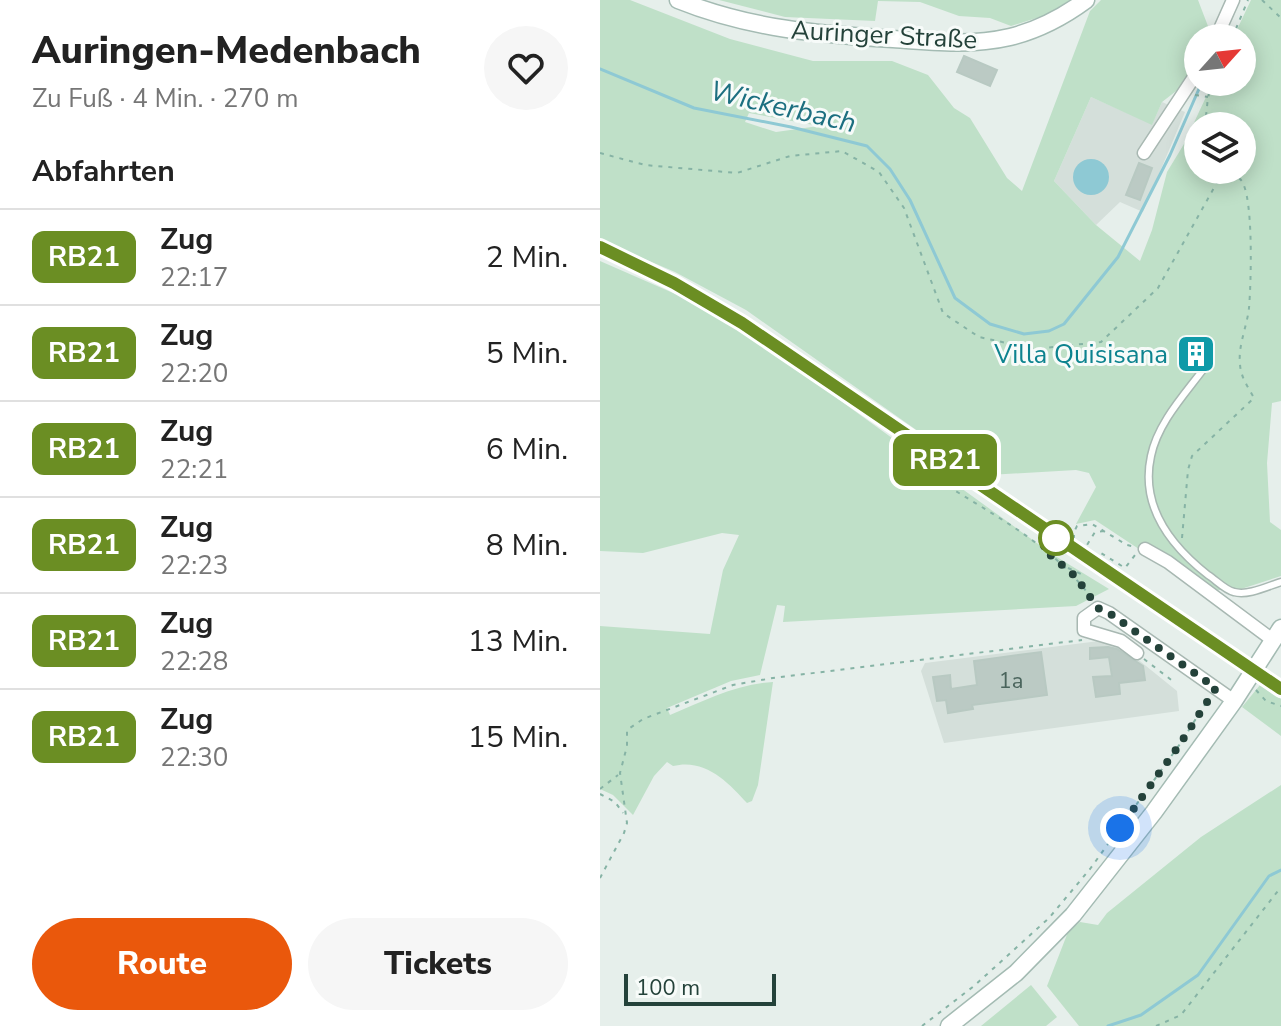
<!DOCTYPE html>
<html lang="de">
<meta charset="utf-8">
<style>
:root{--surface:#fff;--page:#f6f6f6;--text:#222;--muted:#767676;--line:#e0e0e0;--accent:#ea580c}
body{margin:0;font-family:"Nunito Sans",sans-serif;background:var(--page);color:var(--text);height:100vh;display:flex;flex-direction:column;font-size:30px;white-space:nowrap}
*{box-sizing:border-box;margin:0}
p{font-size:26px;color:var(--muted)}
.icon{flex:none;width:44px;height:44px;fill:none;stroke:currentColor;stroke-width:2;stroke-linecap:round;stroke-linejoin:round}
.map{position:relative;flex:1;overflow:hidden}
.side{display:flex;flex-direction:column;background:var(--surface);width:600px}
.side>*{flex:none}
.badge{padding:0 16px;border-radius:12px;font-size:28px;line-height:52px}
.needle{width:52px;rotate:63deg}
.tools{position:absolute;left:584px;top:24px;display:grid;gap:16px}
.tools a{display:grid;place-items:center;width:72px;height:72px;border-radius:50%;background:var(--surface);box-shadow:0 4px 20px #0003;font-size:40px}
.scale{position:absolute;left:24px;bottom:20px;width:152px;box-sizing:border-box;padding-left:8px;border:4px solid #24423a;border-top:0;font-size:22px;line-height:28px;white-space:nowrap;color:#24423a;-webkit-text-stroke:6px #f7fbf9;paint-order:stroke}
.you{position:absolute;width:40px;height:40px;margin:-20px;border:6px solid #fff;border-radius:50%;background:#1a73e8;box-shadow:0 0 0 12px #1a73e833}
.map>.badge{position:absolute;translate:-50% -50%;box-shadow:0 0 0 4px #fff}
h2{padding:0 32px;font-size:30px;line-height:72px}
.round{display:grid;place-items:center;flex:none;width:84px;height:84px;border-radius:42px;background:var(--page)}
.headline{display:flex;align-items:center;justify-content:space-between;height:136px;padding:0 32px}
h1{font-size:38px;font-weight:800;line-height:60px}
.primary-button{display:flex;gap:16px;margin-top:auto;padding:16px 32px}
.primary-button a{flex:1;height:92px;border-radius:48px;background:var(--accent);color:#fff;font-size:32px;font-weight:800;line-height:92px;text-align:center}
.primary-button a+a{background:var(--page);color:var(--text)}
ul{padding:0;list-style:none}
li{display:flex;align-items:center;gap:24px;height:96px;padding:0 32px;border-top:2px solid var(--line)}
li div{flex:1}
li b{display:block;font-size:30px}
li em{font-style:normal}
li .badge{min-width:88px;font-weight:700;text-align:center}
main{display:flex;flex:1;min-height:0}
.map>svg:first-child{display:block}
</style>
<main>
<section class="side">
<div class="headline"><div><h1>Auringen-Medenbach</h1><p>Zu Fuß · 4 Min. · 270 m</p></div><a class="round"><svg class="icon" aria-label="heart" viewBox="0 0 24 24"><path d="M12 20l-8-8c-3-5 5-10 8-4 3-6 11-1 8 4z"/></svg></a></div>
<h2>Abfahrten</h2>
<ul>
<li><span class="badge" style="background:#6b8e23;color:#fff">RB21</span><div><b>Zug</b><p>22:17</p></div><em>2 Min.</em></li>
<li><span class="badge" style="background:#6b8e23;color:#fff">RB21</span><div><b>Zug</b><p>22:20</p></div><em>5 Min.</em></li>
<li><span class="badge" style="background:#6b8e23;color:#fff">RB21</span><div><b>Zug</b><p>22:21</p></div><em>6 Min.</em></li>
<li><span class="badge" style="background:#6b8e23;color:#fff">RB21</span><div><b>Zug</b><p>22:23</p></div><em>8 Min.</em></li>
<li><span class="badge" style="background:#6b8e23;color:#fff">RB21</span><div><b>Zug</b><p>22:28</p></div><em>13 Min.</em></li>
<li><span class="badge" style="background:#6b8e23;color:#fff">RB21</span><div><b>Zug</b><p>22:30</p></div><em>15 Min.</em></li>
</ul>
<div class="primary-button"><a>Route</a><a>Tickets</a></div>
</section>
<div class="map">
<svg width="681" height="1026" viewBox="0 0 681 1026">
<rect width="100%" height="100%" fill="#e6efeb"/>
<!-- built -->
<path fill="#d4dfda" d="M491 97 552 124 562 102 585 112 543 212 520 202 496 225 454 181Z
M507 640 520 645 577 691 579 711 344 743 321 671 325 663Z"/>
<!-- green -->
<path fill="#bfe0c8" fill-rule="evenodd" d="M0 0H30L130 39 213 61H292L328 75 354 108 370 118 407 178 422 191 490 11 501 0H598L611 34 609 38H598V59L584 85 562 102 552 125 491 97 454 181 496 225 540 261 552 230 567 172 584 144 613 82H642V38H633L651 0H681V401L672 403 667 463 670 522 681 530V576L638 590H601L495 520 476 524 496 487 489 473 476 470 389 475 322 434 146 310 75 272 0 240ZM149 113 219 126 176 132 145 122ZM598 126H642V170H598Z
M119 0H470L446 15 411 26 390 18 359 16 320 2 278 1 275 21 185 17Z
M0 261 80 296 161 343 452 554 509 589 476 606 183 622 185 606 177 605 160 675 131 681 67 708 70 715C104 701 136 684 173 682L158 785 152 801 147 803C128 782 105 758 73 766L67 762 54 776 33 815 13 795 0 789V626L110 634 123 570 139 535 122 533 43 553 0 551Z
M660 685 681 699V736L642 707Z
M681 785V1026H479L447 986 468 932 480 922 498 925 507 913 601 837Z
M431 985 457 1017 446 1026H381Z"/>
<!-- water -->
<path fill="#8ec9d4" d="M473 177a18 18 0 1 1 36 0a18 18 0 1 1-36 0Z"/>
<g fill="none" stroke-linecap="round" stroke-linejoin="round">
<!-- stream -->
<path stroke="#8ec9d4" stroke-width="3" d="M0 69 94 108 191 127 267 146 290 169 310 200 355 298 390 324 424 334 449 331 464 324 518 257 570 155 602 82
M508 1026 541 1015 598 975 669 876 681 870"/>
</g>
<!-- building -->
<path fill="#bbcac4" stroke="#b8c9c2" stroke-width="2" d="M364 56 397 70 390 86 357 72Z
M539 163 552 168 540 200 526 195Z
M593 340 611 354 597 367 581 355Z
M508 647 517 649 543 666 545 680 519 683 520 694 496 697 493 677 512 676 509 657 490 659V648Z
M441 652 447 695 372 705 373 709 348 713 346 700 337 701 333 677 350 675 351 689 377 685 374 661Z"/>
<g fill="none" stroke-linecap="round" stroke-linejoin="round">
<!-- lane casing -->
<g stroke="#a8b8b2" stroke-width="9">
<path id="lane" d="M608 363C588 391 558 421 551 456 540 506 571 546 608 575 616 580 625 590 634 592 648 596 668 586 681 582"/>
</g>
<!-- street casing -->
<g stroke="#a8b8b2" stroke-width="15">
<path id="street" d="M616 38 633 0
M544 153 598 71
M545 549 568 562 674 641
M537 653 521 641 484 630V618L498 608 509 613 634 701"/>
</g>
<!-- secondary casing -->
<g stroke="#a4bbb3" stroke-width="19">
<path id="secondary" d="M78 0C150 29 217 34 293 39 332 42 372 46 410 37 438 30 463 17 486 0
M349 1026 416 973 473 915 554 812 634 701 681 628"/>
</g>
<!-- path -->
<path stroke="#86b3a5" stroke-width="2" stroke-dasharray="4 6" stroke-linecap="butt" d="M662 0 681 18
M632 38 648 0
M595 95 608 97
M605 126 608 97 614 82
M0 153 45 165 137 173 190 156 242 151 279 172 304 208 343 313 379 337 434 349 501 342 558 288 624 170
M335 478 313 477 306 467 311 459 325 466 335 478C392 515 452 543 492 599
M504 531 495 532 487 545 482 546 474 539V532L477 526 492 524 527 545 536 547
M582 538 588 470 592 456 654 398C648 387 640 376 640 363 638 346 647 326 649 308 651 285 654 196 641 180 637 175 631 173 625 171
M496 561 501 553 525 568 535 555
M468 568 481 574
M544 659 574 682
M656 690 666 701 681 706
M0 789 18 775
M0 794 15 802 23 813
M0 878 24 833 27 823 20 773 27 746V730L43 719 133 685 173 678 482 640
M322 1026 374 986 449 918 490 869 580 744 609 698
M556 1026 581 1015 681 887"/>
<!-- lane -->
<use href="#lane" stroke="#fff" stroke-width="6"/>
<!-- street -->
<use href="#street" stroke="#fff" stroke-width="12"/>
<!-- secondary -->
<use href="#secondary" stroke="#fff" stroke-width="16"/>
<!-- rail casing -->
<g stroke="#5f7d75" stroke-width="6">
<path id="rail" d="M0 247 94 294 142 323 681 689"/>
</g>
<!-- rail -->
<use href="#rail" stroke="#f7fbf9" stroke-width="3" stroke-dasharray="9" stroke-linecap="butt"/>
</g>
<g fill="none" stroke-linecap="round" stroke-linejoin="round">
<!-- line casing -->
<g stroke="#fff" stroke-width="18">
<path id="line" d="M0 247 74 283 142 323 681 689"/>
</g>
<!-- line -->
<use href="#line" stroke="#6b8e23" stroke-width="12"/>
<!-- walk -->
<path stroke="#24423a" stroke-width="8" stroke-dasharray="0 14.4" d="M456 538 442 548 475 576 498 608 509 613 616 688 580 744 520 828"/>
</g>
<!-- icons -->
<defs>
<g id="building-square" transform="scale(2)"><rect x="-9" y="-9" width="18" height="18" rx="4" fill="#0f9aa8" stroke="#f7fbf9"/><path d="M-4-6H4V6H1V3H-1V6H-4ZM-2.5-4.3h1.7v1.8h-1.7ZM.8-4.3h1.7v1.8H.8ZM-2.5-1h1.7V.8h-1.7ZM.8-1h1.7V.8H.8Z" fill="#fff"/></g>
</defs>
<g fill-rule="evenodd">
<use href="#building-square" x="596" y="354"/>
</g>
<!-- markers -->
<circle fill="#fff" stroke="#6b8e23" stroke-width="4" cx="456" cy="538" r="16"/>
<g text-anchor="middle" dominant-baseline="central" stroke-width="6" stroke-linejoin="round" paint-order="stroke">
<!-- number labels -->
<g font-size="22" fill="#4a645c">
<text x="411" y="681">1a</text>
</g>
<!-- street labels -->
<g font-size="26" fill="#24423a" stroke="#f7fbf9">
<text transform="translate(284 35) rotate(3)">Auringer Straße</text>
</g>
<!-- culture labels -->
<g font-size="26" fill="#0d838f" stroke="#f7fbf9" text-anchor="end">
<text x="568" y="354">Villa Quisisana</text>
</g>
<!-- water labels -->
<g font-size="28" font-style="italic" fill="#1c6f80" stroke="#f7fbf9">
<text transform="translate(183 107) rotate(13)">Wickerbach</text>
</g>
</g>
</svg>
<div class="tools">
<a><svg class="needle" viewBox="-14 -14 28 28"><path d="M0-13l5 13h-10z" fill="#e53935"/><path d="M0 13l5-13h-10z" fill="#767676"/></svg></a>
<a><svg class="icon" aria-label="layers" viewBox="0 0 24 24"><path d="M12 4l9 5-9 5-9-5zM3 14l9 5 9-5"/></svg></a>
</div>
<div class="scale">100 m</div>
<div class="you" style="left:520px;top:828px"></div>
<b class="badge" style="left:345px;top:460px;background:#6b8e23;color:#fff">RB21</b>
</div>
</main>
